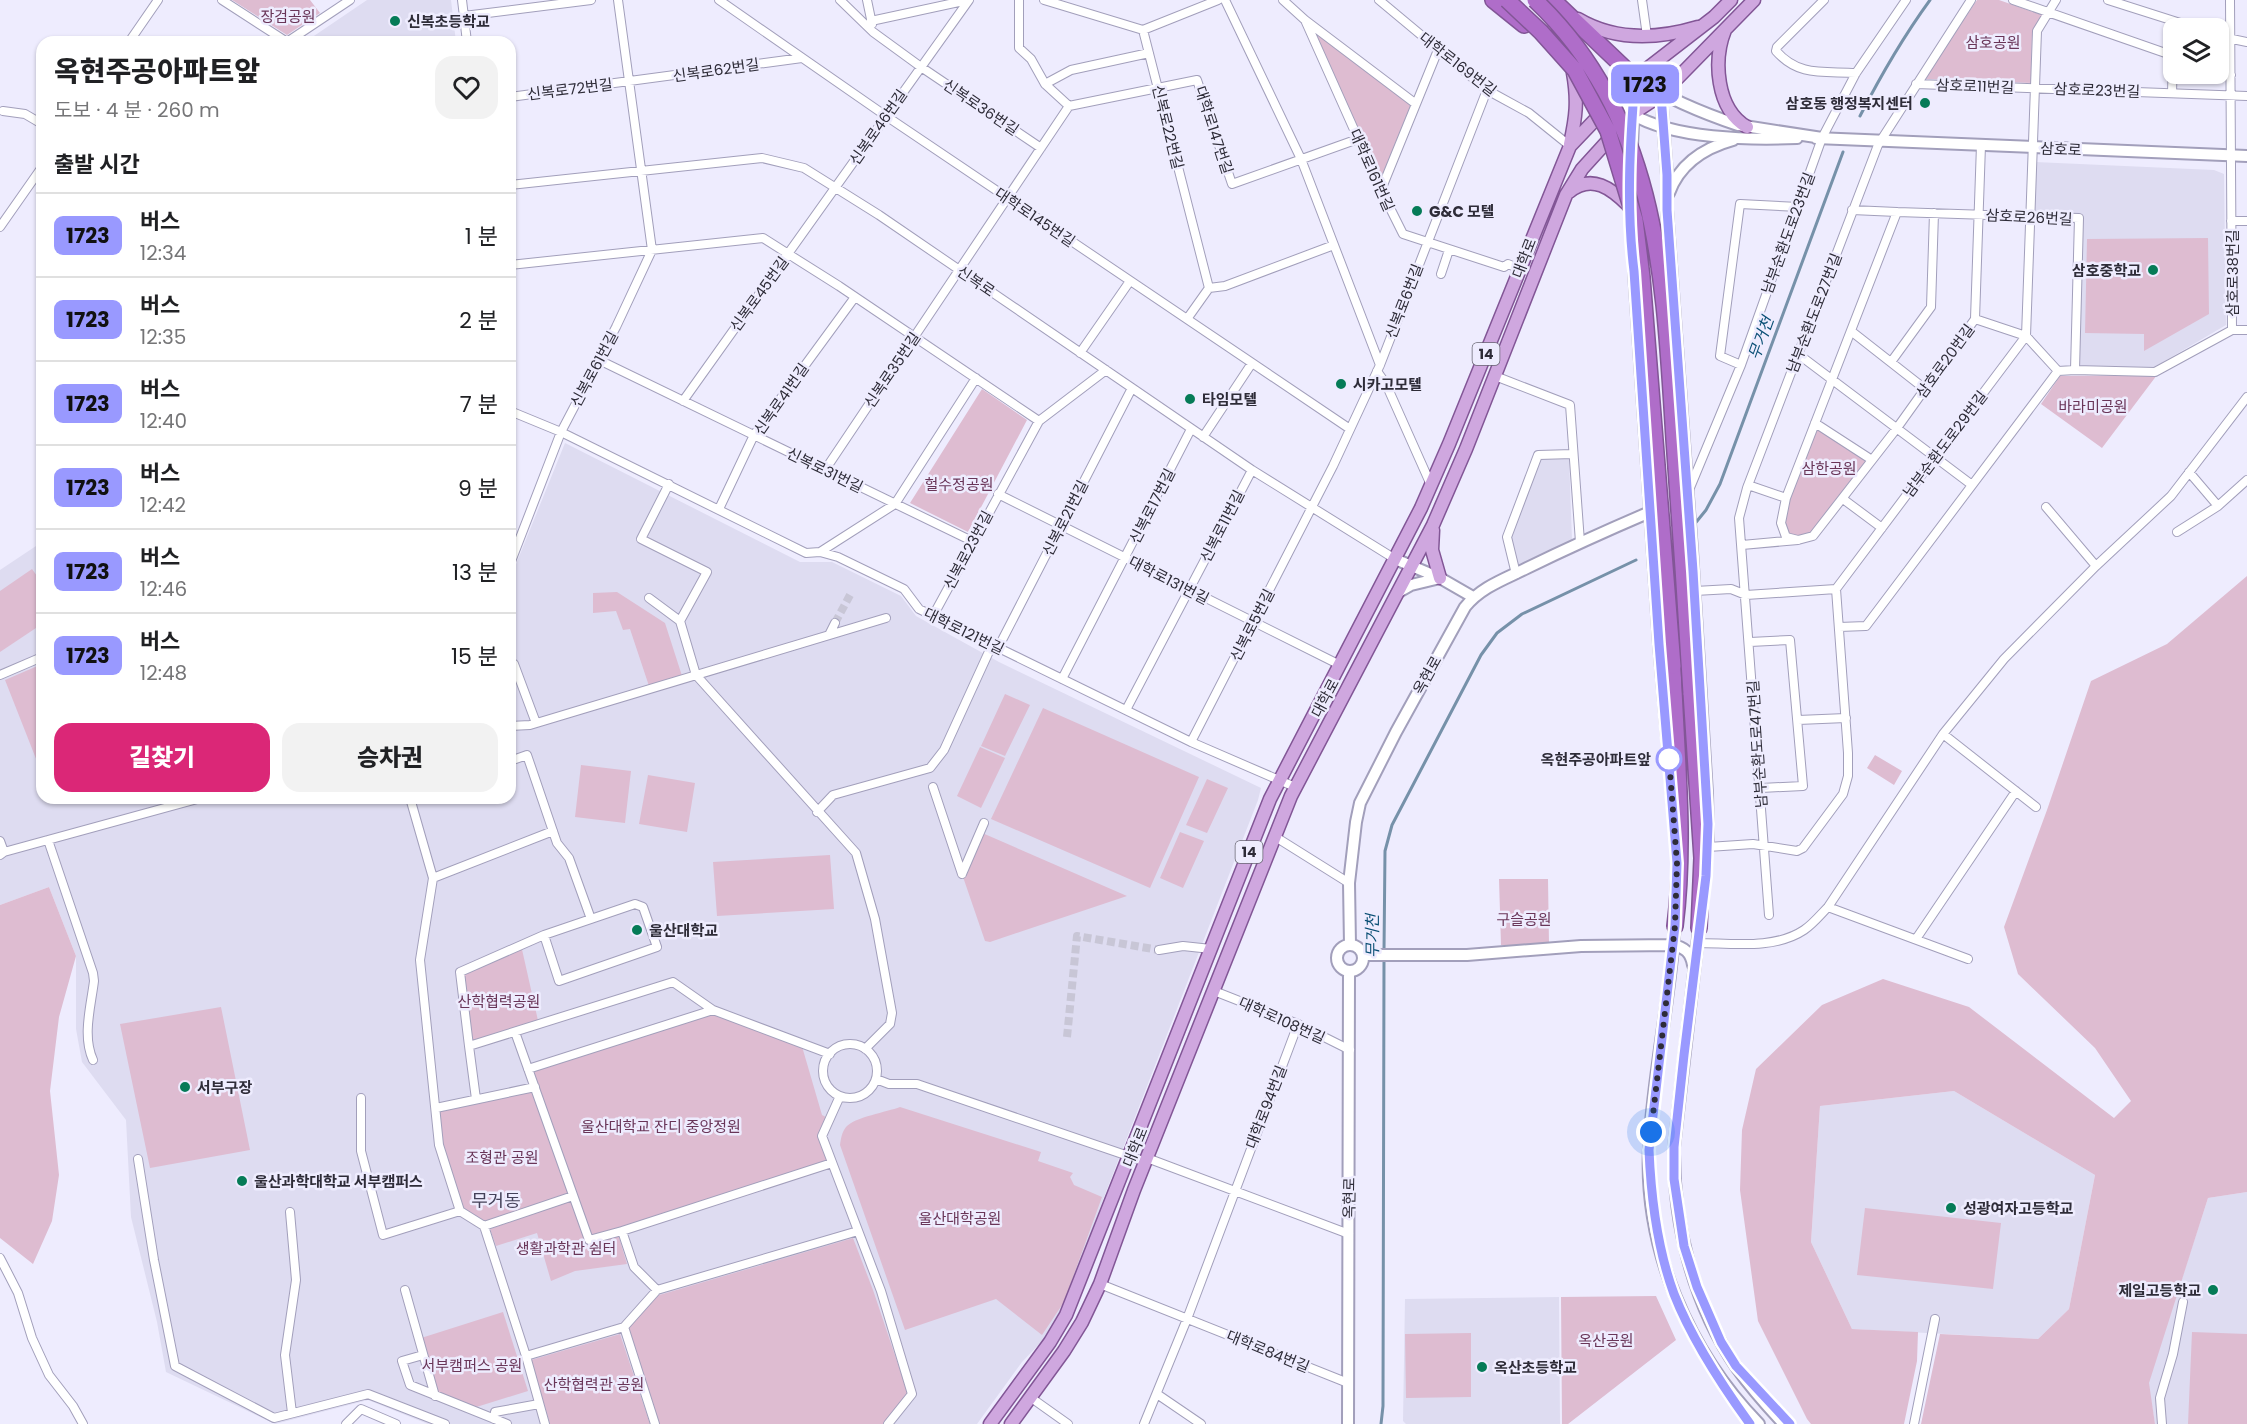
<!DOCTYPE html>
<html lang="ko">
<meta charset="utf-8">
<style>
:root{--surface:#fff;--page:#f2f2f2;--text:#202124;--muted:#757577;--line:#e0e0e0;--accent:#db2777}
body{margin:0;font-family:Poppins,"Noto Sans KR",sans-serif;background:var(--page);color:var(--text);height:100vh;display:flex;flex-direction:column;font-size:22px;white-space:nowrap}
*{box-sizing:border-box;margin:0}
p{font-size:20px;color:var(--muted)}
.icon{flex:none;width:33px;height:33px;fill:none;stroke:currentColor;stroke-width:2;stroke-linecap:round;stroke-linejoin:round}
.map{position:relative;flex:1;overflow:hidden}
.drawer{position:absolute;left:36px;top:36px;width:480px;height:768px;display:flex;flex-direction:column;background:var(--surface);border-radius:18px;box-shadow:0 2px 4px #0004}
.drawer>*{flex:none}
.badge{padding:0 12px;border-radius:9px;font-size:21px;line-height:39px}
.buttons{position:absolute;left:2163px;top:18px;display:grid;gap:12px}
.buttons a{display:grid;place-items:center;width:66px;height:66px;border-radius:12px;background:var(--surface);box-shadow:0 2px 4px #0004;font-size:30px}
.you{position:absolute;width:30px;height:30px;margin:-15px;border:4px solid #fff;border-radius:50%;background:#1a73e8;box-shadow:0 0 0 9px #1a73e833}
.map>.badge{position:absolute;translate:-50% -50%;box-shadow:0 0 0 3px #fff}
h2{padding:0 18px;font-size:22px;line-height:54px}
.round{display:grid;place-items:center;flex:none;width:63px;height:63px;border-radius:18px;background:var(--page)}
.head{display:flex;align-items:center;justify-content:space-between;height:102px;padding:0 18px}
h1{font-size:28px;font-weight:800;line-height:45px}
.primary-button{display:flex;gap:12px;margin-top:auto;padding:12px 18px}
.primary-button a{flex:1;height:69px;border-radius:18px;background:var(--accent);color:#fff;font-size:24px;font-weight:800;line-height:69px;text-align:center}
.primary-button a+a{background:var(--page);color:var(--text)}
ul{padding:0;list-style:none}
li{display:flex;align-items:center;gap:18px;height:84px;padding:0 18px;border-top:2px solid var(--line)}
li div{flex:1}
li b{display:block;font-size:22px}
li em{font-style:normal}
li .badge{min-width:66px;font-weight:700;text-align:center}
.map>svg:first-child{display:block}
</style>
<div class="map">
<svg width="2247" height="1424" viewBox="0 0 2247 1424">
<rect width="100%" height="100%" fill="#eeecfe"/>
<!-- built -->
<path fill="#dedcf1" d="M367 0H451L456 42H305Z
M2035 162 2214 170 2224 174 2226 325 2151 369 2078 368 2081 216 2033 214Z
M565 443 800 562H832L901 596 916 616 999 662 1261 788 1258 800 1104 1197 1065 1305 1044 1339 1022 1362 977 1424H428L368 1400 275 1424 166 1372 157 1322 131 1217 126 1120 82 1062 76 1029V956L49 887 0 905V570L42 542V798H510V579Z
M1569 457 1572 540 1570 545 1518 569 1510 535 1539 458Z
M1954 1091 2095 1175 2069 1309 2038 1339 1852 1329 1811 1242 1820 1106Z
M2247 1192V1424H2155L2148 1383 2208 1198Z
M1559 1297 1560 1424H1406L1403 1421 1405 1299Z"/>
<!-- green -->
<path fill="#debcd1" d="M232 0H310L320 13 287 35Z
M1977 0H1999L2042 15 2032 34 2031 83 1924 79Z
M1305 20 1416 104 1381 190Z
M2208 238 2209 314 2144 351V334L2085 333 2087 239Z
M2157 375 2102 448 2041 404 2060 376Z
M982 389 1027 420 968 532 910 503Z
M1815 423 1872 460 1813 536 1786 537 1781 523Z
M32 569 42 583V624L0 652V591Z
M2247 576V1192L2208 1198 2149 1383 2155 1424H1921L1940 1334 2038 1339 2069 1309 2095 1175 1954 1091 1820 1106 1811 1242 1852 1329 1918 1332 1917 1361 1904 1424H1811L1807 1419 1758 1321 1740 1190 1742 1130 1756 1069 1822 1005 1883 979 1969 1007 2114 1118 2131 1101 2095 1048 2018 974 2004 927 2047 810 2091 681 2167 644Z
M617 592 665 623 683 679 650 689 630 629 623 630 616 611 593 613V593Z
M42 664V774L5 680Z
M1005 694 1030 705 1005 756 981 746Z
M1043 708 1199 777 1150 888 991 819Z
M980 747 1005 758 981 808 957 796Z
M1875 755 1902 771 1894 785 1867 768Z
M581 765 631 771 625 823 575 817Z
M648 775 695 783 687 832 639 824Z
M1207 779 1228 788 1207 833 1186 825Z
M980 832 1127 896 990 942 985 941 962 874Z
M1180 832 1204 841 1183 888 1160 878Z
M830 855 834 909 717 916 713 862Z
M1499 879H1548L1549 945H1501Z
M49 887 76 956 59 1017 50 1091 59 1175 52 1221 33 1264 0 1238V905Z
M521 945 539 1025 469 1046 460 972Z
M221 1007 250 1150 150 1168 120 1024Z
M713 1010 801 1043 822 1115 830 1119 822 1136 832 1163 589 1240 529 1069Z
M533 1089 570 1194 484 1223 463 1210 442 1144 439 1110Z
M900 1107 1041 1152 1038 1161 1073 1173 1070 1177 1074 1185 1102 1197 1064 1302 1042 1335 996 1299 905 1330 840 1145C841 1138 842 1132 846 1127 855 1117 887 1112 900 1107Z
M572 1200 588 1243 618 1234 627 1264 575 1271 551 1281 537 1233 496 1246 490 1229Z
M1865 1208 2001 1223 1993 1289 1857 1275Z
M853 1238 873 1290 908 1394 883 1424H659L627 1328 656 1296Z
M1656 1296 1676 1340 1568 1424H1562L1561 1297Z
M503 1312 528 1391 470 1409 435 1396 418 1339Z
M2192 1332 2247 1334V1424H2188Z
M1471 1333V1397L1406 1398 1405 1334Z
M620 1334 650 1424H550L531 1360Z"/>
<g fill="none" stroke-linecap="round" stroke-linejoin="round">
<!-- stream -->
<path stroke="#7691a9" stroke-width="3" d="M1860 116C1881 75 1903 37 1930 0
M1693 526 1706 510 1720 484 1843 152
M1384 951 1385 851 1392 825 1481 655 1497 633 1522 614 1636 560
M1381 1424 1383 1406 1384 958"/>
<!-- minor-tunnel -->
<path stroke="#c8c6d6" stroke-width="8" stroke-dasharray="8 4" stroke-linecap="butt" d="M835 623 850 595
M1067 1037 1077 936 1159 950"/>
<!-- minor casing -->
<g stroke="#a29fbb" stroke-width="10">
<path id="minor" d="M222 0 287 42
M462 0 467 42
M719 0 886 116 1350 429
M840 0 873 32 921 67 1041 148
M867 0 872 24
M1019 0V48L1031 59 1045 84 1069 106
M1044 0 1143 30 1209 288 1187 319
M1225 0 1301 159 1380 365
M1283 0 1305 20 1416 104
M1379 0 1487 90 1529 113 1570 146
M1642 0 1647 36
M1824 0 1777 47 1776 51C1799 77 1823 71 1856 73
M2013 0 2174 56
M2108 0 2196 28
M464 16 591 0
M1305 20 1381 190 1403 234 1504 267 1508 264 1520 269
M871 21 968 0
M1143 30 1218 0
M2218 36 2247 42
M129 42 158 0
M287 42 350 0
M2218 71 2231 75
M1045 84 1071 70 1149 53
M1916 84 2247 96
M2172 93 2173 56
M510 97 802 58
M3 111 25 114 42 124
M510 185 762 158 804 168 879 215 1252 470 1395 559
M1381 190 1438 50
M1852 210 1897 212
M2231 221H2247
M0 227 42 167
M510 265 763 238 839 286 1039 421
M1441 274 1449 250
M1209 288 1225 286 1334 245
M1975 319 2026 336 2058 371
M2232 330H2247
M1851 331 1925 389
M1080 353 1130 281
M1798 354 1972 485
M599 360 972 541
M1891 362 1931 307 1934 213
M1741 365 1720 356 1740 204 1799 207
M2075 370 2155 372 2232 330 2230 0
M1377 371 1386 384 1431 485
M1495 376 1570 405 1580 542
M683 401 969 0
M510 411 561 432 806 553 820 552 838 557 904 589 919 609 1191 742 1295 787
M1815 423 1872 460
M1203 437 1252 363
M825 470 1069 106 1197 80 1232 184 1358 139
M2189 472 2218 506
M669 484 641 539 707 572 680 621 696 675 856 853 875 919 892 1013 890 1024 865 1049
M1748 485 1786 498
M1689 490 1741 365 1822 138 1856 73 1906 0
M998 494 1340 665
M1843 499 1882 528
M2046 507 2096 566
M719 509 754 435 855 297
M2177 532 2218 506 2247 480
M1798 540 1786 537 1781 523 1786 498 1897 212 2079 218 2075 370 2058 371 1866 626 1839 627
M1742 545 1798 540 1813 536 1897 428 1975 319 1981 145
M820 552 895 504 976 378
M510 564 561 432 616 327 652 250 618 0
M1516 574 1507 537 1538 455 1573 454
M1695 591 1731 589 1746 595 1836 589 2026 336 2037 31 2056 0
M649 598 680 621
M933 616 1039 421 1106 370
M829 635 835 623
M1750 642 1790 640 1803 786 1761 788
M998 648 1132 388
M510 661 514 664 536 723
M0 675 42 657
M1062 679 1191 429
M1126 710 1252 470
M1798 720 1846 718
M510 726 530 725 886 618
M1943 734 2036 807
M1191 742 1333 466 1380 365 1487 90
M510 761 527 755 557 843 569 858 591 919
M933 787 962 874
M410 798 433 878 420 960 439 1145 460 1211 484 1226
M817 812 833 795 930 768 944 750 992 645
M1274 836 1349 883
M48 840 93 973 94 981C91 1006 82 1036 93 1060
M0 841 4 852
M1708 847 1753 844 1797 851 1803 848 1843 794 1848 776V753L1836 589
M0 855 4 852 201 798
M962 874 984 823
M433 878 553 831
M1828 907 1968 959
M1769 915 1739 518 1747 488 1878 145 1971 0
M544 935 559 981 657 947 643 907 635 904 544 935 460 972 469 1046 673 982 713 1010 830 1054
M1916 939 2016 791
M1697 943C1731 943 1774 950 1804 930 1813 924 1821 914 1828 907L1943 734 2004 659 2096 566 2171 496 2247 397
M1159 950 1183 946 1211 949
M1214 991 1298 1024 1350 1050
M515 1032 589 1240 622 1231 832 1163
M823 1071a27 27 0 1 1 54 0a27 27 0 1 1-54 0Z
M469 1046 476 1099
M528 1069 713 1010
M876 1079 889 1084H917L1146 1162
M840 1096 822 1136 881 1291 912 1394 888 1424
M361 1098V1151L383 1235 460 1211
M436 1108 535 1087
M1147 1158 1349 1234
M138 1159 154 1260 175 1366 274 1418 368 1394 445 1424
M573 1196 484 1226 526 1356 624 1327
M290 1212 296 1280 285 1355 292 1413
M622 1231 634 1267 657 1290
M0 1258 18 1293 32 1338 49 1375 73 1406 83 1424
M1100 1284 1348 1383
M405 1290 435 1396
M423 1355 402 1361 410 1385 507 1424
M526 1356 545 1424
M1157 1394 1201 1424
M1030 1397 1068 1424
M494 1419 495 1412 539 1404
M346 1424 361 1409 396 1424
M655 1424 624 1327 657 1290 858 1231
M1144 1424 1187 1319 1298 1024
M1914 1424 1935 1319
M2162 1424 2160 1398 2173 1354 2183 1302"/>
</g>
<!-- secondary casing -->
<g stroke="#a29fbb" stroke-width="14">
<path id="secondary" d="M1661 95 1667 175V210L1692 551 1707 794 1708 846
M1615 98C1621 103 1626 110 1632 114 1673 139 1751 140 1797 138
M1816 138 2247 156
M1630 191 1635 78C1667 98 1702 113 1738 125L1822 138
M1669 193C1680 163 1704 148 1733 140
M1634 272 1659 644 1673 807
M1395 559 1440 578 1473 597
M1397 593 1411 585 1440 578
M1700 921 1674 1147C1673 1223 1693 1304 1737 1368 1751 1388 1767 1406 1784 1424
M1675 922C1671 997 1653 1072 1649 1148 1644 1250 1689 1352 1759 1424
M1337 958a13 13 0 1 1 26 0a13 13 0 1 1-26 0Z
M1350 945 1349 883 1356 822 1360 803 1396 732 1465 607C1481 587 1505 579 1527 568 1568 548 1608 530 1650 512
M1363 955H1467L1581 946 1672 945C1685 947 1691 953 1693 965
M1348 1424 1349 971"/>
</g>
<!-- primary casing -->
<g stroke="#825696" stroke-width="15">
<path id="primary" d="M1578 19C1615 41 1658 39 1698 27
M1725 30C1713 60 1716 109 1747 127
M1570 144C1576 117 1578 101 1573 73
M1569 192C1592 173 1612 189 1629 206
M1433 530 1432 550 1440 578
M990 1424 1050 1342 1066 1315 1270 799 1421 508 1449 444 1570 146 1635 78 1714 17 1731 0
M1011 1424 1064 1351 1082 1322 1100 1284 1134 1190 1291 796 1433 525 1466 449 1566 195 1582 169 1632 114 1661 95 1754 0"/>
</g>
<!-- motorway casing -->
<g stroke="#825696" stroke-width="18">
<path id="motorway" d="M1493 0 1524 25
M1553 0 1635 78
M1673 666C1676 753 1686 840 1675 926
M1691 693 1702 858 1699 928"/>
</g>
<!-- minor -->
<use href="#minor" stroke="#fff" stroke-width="8"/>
<!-- secondary -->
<use href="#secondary" stroke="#fff" stroke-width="10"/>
<!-- primary -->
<use href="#primary" stroke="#cfa7df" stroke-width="12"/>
<!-- motorway -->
<use href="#motorway" stroke="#af6dc9" stroke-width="15"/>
<!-- motorway-bridge casing -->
<g stroke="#825696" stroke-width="18" stroke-linecap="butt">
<path id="motorway-bridge" d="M1507 0 1541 32 1575 70 1608 131 1635 220 1642 277 1673 666
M1535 0C1659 118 1664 279 1674 439 1680 524 1686 608 1691 693"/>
</g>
<!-- motorway-bridge -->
<use href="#motorway-bridge" stroke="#af6dc9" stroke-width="15"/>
</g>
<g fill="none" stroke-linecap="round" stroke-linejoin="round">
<!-- line casing -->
<g stroke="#fff" stroke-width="14">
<path id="line" d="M1750 1424C1721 1384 1692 1340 1674 1294 1657 1248 1651 1198 1649 1150L1675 926 1677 863 1659 644 1634 271C1626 207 1630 142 1635 78L1661 95 1667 175V210L1693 571 1708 824 1706 876 1684 1055 1674 1147V1179L1684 1246 1697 1287 1721 1342 1736 1366 1790 1424"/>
</g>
<!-- line -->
<use href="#line" stroke="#99f" stroke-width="9"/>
<!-- walk -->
<path stroke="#2e2c38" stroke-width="6" stroke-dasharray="0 10.8" d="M1651 1132 1675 926 1677 863 1669 759"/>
</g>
<!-- markers -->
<g fill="#057b57" stroke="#eeecfe" stroke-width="2">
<circle cx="395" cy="21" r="6"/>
<circle cx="1925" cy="103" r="6"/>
<circle cx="1417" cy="211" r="6"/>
<circle cx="2153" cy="270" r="6"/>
<circle cx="1341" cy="384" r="6"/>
<circle cx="1190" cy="399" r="6"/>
<circle cx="637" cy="930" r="6"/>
<circle cx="185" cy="1087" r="6"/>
<circle cx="242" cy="1181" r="6"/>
<circle cx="1951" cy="1208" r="6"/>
<circle cx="2213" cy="1290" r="6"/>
<circle cx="1482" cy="1367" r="6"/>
</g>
<circle fill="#fff" stroke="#99f" stroke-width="3" cx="1669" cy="759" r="12"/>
<g text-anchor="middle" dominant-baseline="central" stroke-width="5" stroke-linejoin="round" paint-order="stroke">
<!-- shield labels -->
<g fill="#eeecfe" stroke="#686673" stroke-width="1.5">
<rect x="1472.5" y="343" width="27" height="22" rx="4.5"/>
<rect x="1235.5" y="841" width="27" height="22" rx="4.5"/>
</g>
<g font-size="14" font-weight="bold" fill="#2e2c38">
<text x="1486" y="354">14</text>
<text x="1249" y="852">14</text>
</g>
<!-- park labels -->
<g font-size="15" fill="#693558" stroke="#eeecfe">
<text x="288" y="16">장검공원</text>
<text x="1993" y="42">삼호공원</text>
<text x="2093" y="406">바라미공원</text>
<text x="1829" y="468">삼한공원</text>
<text x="959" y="484">헐수정공원</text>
<text x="1524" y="919">구슬공원</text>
<text x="499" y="1001">산학협력공원</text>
<text x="661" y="1126">울산대학교 잔디 중앙정원</text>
<text x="502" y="1157">조형관 공원</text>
<text x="960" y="1218">울산대학공원</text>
<text x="566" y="1248">생활과학관 쉼터</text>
<text x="1606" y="1340">옥산공원</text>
<text x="472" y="1365">서부캠퍼스 공원</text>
<text x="594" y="1384">산학협력관 공원</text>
</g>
<!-- poi labels -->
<g font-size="15" font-weight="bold" fill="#2e2c38" stroke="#eeecfe" text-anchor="start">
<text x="407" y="21">신복초등학교</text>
<text x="1913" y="103" text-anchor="end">삼호동 행정복지센터</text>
<text x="1429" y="211">G&amp;C 모텔</text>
<text x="2141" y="270" text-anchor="end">삼호중학교</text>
<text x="1353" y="384">시카고모텔</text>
<text x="1202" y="399">타임모텔</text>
<text x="649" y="930">울산대학교</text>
<text x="197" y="1087">서부구장</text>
<text x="254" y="1181">울산과학대학교 서부캠퍼스</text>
<text x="1963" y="1208">성광여자고등학교</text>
<text x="2201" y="1290" text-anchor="end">제일고등학교</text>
<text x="1494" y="1367">옥산초등학교</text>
</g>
<!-- street labels -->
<g font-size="15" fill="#2e2c38" stroke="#eeecfe">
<text transform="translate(1458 64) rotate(38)">대학로169번길</text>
<text transform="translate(716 70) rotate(-8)">신복로62번길</text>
<text transform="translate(1975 86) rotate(2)">삼호로11번길</text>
<text transform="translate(570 89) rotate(-7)">신복로72번길</text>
<text transform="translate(2097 90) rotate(2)">삼호로23번길</text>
<text transform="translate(981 107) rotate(34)">신복로36번길</text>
<text transform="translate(878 127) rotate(-55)">신복로46번길</text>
<text transform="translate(1168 127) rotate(76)">신복로22번길</text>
<text transform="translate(1214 130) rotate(72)">대학로147번길</text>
<text transform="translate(2061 149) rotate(3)">삼호로</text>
<text transform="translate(1372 170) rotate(66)">대학로161번길</text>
<text transform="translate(1035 217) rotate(34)">대학로145번길</text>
<text transform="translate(2029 217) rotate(3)">삼호로26번길</text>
<text transform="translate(1788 233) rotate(-70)">남부순환도로23번길</text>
<text transform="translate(1524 258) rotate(-69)">대학로</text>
<text transform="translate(2232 273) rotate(-90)">삼호로38번길</text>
<text transform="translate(976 281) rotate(34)">신복로</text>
<text transform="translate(759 294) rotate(-54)">신복로45번길</text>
<text transform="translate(1404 301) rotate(-69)">신복로6번길</text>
<text transform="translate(1814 313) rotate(-69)">남부순환도로27번길</text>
<text transform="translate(1945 361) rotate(-54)">삼호로20번길</text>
<text transform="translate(594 369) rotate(-62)">신복로61번길</text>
<text transform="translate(892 370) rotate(-56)">신복로35번길</text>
<text transform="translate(781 399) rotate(-55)">신복로41번길</text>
<text transform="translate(1945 444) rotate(-53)">남부순환도로29번길</text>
<text transform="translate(825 470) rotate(26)">신복로31번길</text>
<text transform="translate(1152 506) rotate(-63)">신복로17번길</text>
<text transform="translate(1065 518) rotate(-63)">신복로21번길</text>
<text transform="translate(1222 526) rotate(-63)">신복로11번길</text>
<text transform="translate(968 550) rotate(-62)">신복로23번길</text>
<text transform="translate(1169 580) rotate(27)">대학로131번길</text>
<text transform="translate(1252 625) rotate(-63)">신복로5번길</text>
<text transform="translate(964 631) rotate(26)">대학로121번길</text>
<text transform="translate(1427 675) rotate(-61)">옥현로</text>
<text transform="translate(1325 698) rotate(-62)">대학로</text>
<text transform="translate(1757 744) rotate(-94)">남부순환도로47번길</text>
<text transform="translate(1282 1020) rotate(24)">대학로108번길</text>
<text transform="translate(1266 1107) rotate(-69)">대학로94번길</text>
<text transform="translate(1135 1147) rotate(-68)">대학로</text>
<text transform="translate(1349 1198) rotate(-89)">옥현로</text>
<text transform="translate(1268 1351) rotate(22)">대학로84번길</text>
</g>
<!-- stop labels -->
<g font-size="15" font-weight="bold" fill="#2e2c38" stroke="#eeecfe" text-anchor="end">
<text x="1651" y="759">옥현주공아파트앞</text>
</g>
<!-- water labels -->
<g font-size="16" font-style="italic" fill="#084e74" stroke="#eeecfe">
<text transform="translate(1761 338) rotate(-70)">무거천</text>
<text transform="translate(1372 936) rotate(-90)">무거천</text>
</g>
<!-- quarter labels -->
<g font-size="18" fill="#444159" stroke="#eeecfe">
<text x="496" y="1200">무거동</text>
</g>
</g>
</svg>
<div class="buttons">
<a><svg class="icon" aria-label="layers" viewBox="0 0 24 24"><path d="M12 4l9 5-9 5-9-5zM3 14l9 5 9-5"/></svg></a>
</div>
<div class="you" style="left:1651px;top:1132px"></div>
<b class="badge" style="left:1645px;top:84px;background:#99f;color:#111">1723</b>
<section class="drawer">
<div class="head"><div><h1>옥현주공아파트앞</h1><p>도보 · 4 분 · 260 m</p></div><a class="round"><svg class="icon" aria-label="heart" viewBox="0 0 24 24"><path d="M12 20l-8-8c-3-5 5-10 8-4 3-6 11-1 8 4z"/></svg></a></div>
<h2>출발 시간</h2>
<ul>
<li><span class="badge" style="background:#99f;color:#111">1723</span><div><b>버스</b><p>12:34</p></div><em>1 분</em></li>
<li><span class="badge" style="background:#99f;color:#111">1723</span><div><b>버스</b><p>12:35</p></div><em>2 분</em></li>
<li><span class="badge" style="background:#99f;color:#111">1723</span><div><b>버스</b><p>12:40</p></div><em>7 분</em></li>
<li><span class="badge" style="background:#99f;color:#111">1723</span><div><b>버스</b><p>12:42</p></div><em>9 분</em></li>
<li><span class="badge" style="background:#99f;color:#111">1723</span><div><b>버스</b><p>12:46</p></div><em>13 분</em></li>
<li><span class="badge" style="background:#99f;color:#111">1723</span><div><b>버스</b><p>12:48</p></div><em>15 분</em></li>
</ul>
<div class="primary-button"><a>길찾기</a><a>승차권</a></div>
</section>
</div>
